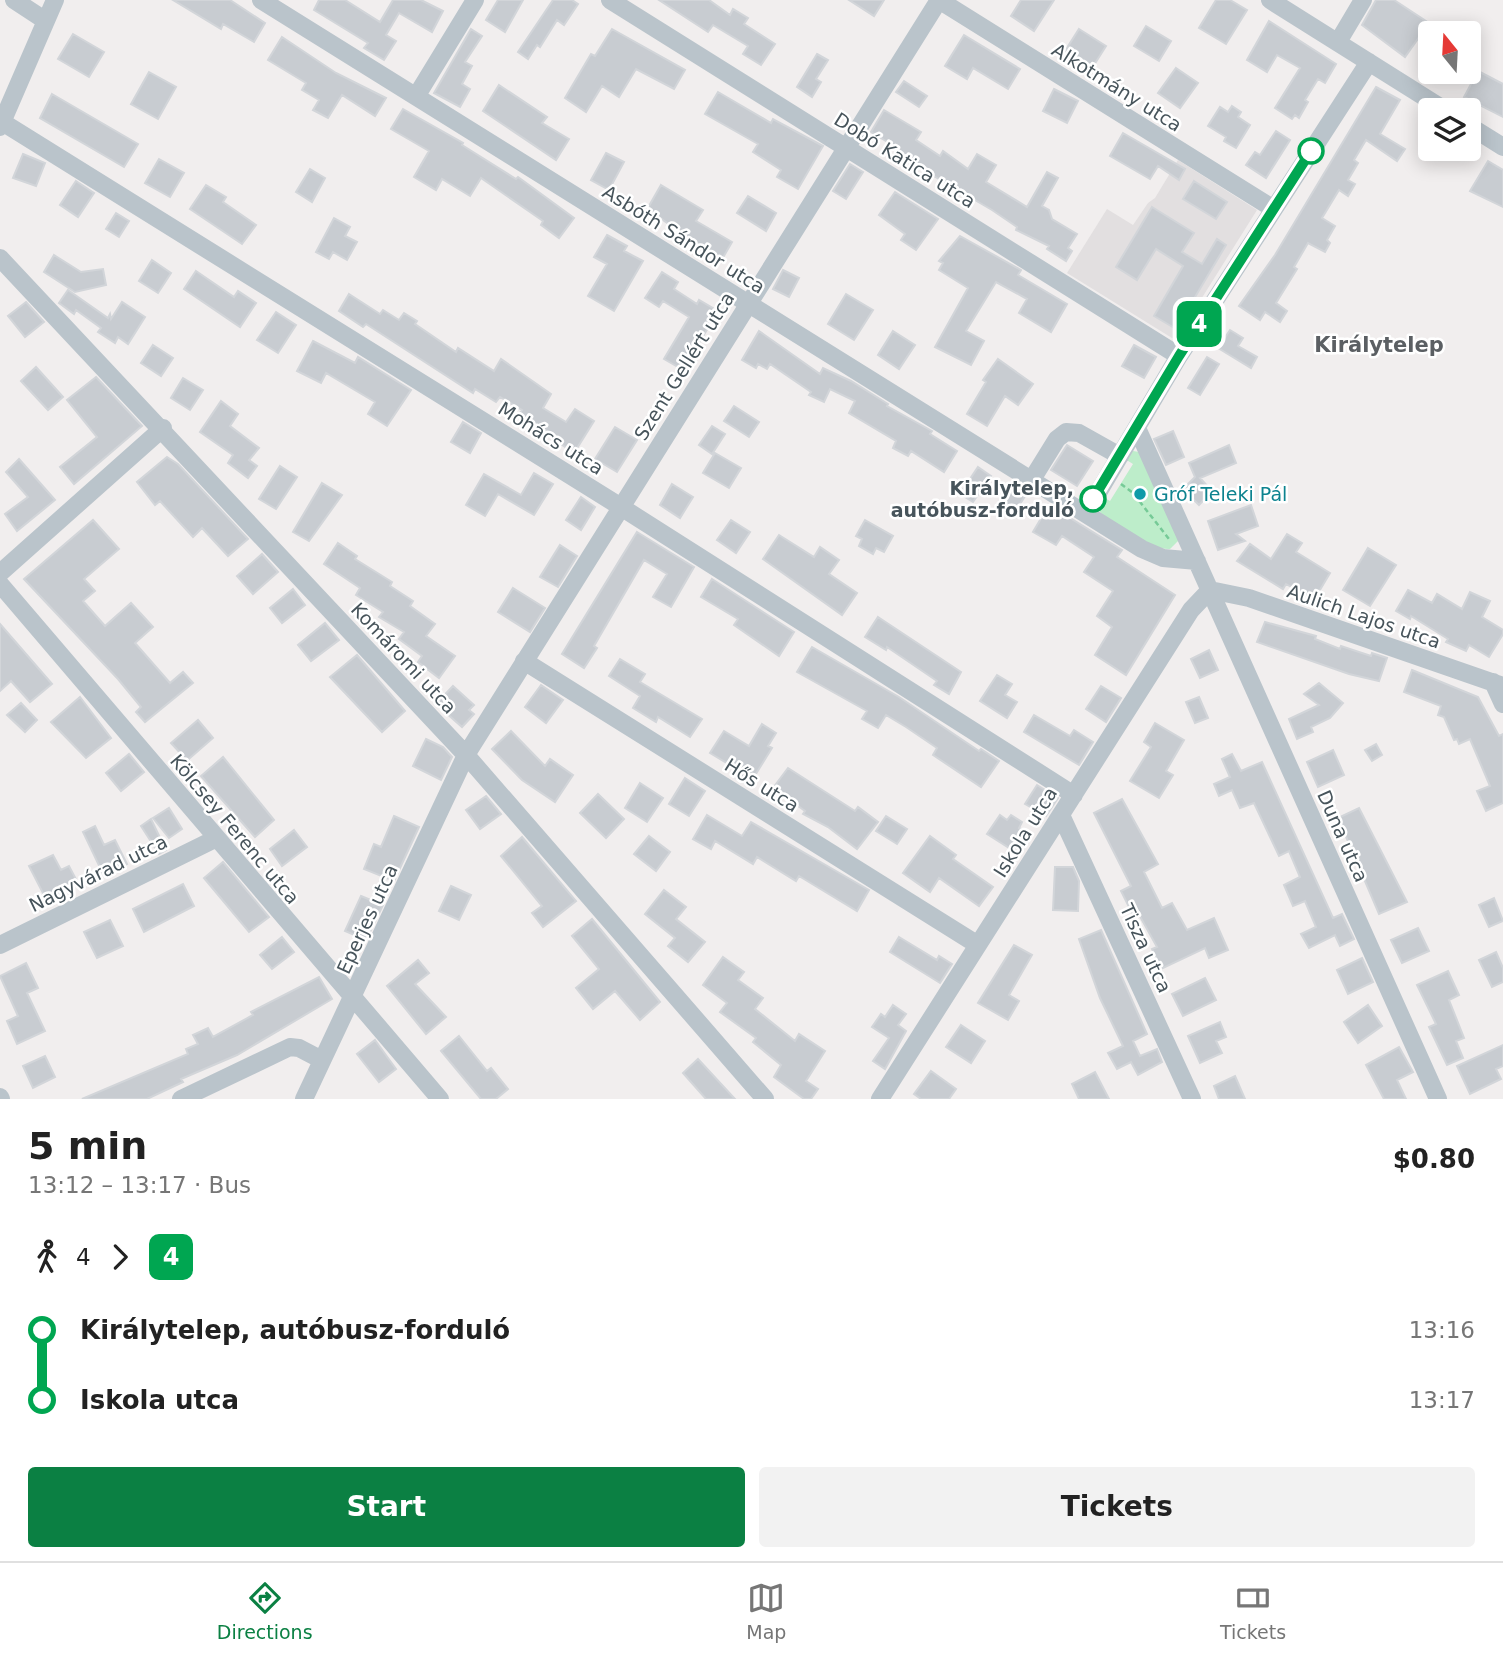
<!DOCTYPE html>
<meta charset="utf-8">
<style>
:root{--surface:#fff;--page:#f2f2f2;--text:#222;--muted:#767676;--line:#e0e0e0;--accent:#0b8043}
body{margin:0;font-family:"DejaVu Sans",sans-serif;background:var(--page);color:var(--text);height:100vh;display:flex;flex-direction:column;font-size:26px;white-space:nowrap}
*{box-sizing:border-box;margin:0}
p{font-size:23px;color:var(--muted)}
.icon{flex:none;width:38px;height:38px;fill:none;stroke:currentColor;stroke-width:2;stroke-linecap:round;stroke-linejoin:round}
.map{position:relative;height:1099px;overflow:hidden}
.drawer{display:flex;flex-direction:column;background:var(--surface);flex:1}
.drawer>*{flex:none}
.badge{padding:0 14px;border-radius:10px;font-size:24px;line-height:46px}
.needle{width:46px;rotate:342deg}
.buttons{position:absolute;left:1418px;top:21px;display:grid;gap:14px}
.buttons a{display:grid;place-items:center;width:63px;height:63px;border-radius:7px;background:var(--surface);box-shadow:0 4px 18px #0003;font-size:35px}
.map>.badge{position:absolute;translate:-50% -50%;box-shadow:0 0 0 4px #fff}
.legs{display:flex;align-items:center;gap:10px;height:77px;padding:0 28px;font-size:23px}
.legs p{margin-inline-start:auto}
.overview{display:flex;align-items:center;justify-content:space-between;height:119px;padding:0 28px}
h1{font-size:38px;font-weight:800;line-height:52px}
.primary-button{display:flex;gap:14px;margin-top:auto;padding:14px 28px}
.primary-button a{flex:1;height:80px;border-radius:7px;background:var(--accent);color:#fff;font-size:28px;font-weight:800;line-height:80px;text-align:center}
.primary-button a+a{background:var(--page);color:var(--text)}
ul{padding:0 28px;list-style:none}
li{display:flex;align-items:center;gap:24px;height:70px;font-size:26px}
li i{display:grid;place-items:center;width:10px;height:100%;margin:0 9px;background:currentColor}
li i::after{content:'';width:18px;height:18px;margin:-9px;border:5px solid;border-radius:50%;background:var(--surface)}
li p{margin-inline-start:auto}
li:first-child i{background:linear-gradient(#0000 50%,currentColor 0)}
li:last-child i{background:linear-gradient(currentColor 50%,#0000 0)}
.tabs{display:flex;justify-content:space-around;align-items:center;height:98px;border-top:2px solid var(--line);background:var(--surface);font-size:19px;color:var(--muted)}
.tabs a{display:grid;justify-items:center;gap:4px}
.tabs .active{color:var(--accent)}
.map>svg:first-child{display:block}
</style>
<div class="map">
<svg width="1503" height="1099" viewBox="0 0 1503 1099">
<rect width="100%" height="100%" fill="#f1eeee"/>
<!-- education -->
<path fill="#e2dfe0" d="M1178 160 1257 210 1178 336 1172 338 1067 273 1107 209 1133 225 1148 203 1155 198Z"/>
<!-- green -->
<path fill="#bdedca" d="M1133 451 1139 452 1179 540 1170 549C1156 551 1109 524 1100 512L1101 496 1110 501 1133 464 1125 459Z"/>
<!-- building -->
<path fill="#c8ccd1" stroke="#d2d5d9" stroke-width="2" d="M173 0H230L265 23 254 42 223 24 221 29Z
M319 0H345L380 22 393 0H421L443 11 432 32 399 13 386 35 396 41 384 60 364 48 368 43 314 10Z
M498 0H523L505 32 486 20Z
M553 0H572L578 4 564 25 557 20 540 47 537 45 528 59 518 52Z
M659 0H709L730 15 733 9 748 18 744 24 775 44 761 65 743 54 748 46 713 25 708 32Z
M849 0H884L874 16Z
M1021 0H1054L1034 31 1011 16Z
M1216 0H1230L1247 10 1226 44 1199 28Z
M1376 0H1394L1429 23 1405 57 1362 25Z
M1269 21 1336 64 1325 83 1318 79 1305 100 1308 102 1299 118 1295 115 1292 119 1275 108 1300 68 1277 55 1267 72 1247 60Z
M1146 26 1171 41 1159 61 1134 46Z
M471 29 482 36 465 62 472 66 462 84 470 89 460 107 434 93Z
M612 29 685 70 674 89 636 69 619 97 602 86 586 112 565 98 591 54 595 56Z
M1079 29 1106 46 1092 68 1065 51Z
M73 34 104 52 89 77 58 59Z
M964 35 1020 69 1008 89 973 68 967 79 945 66Z
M282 37 336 73 386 98 375 116 342 95 328 118 313 110 319 100 302 90 306 83 268 60Z
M817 54 828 60 816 79 821 82 812 97 797 87Z
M1176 68 1198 83 1180 108 1158 93Z
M1478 71 1503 84V117L1464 97Z
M149 72 176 87 158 119 131 104Z
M904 81 927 96 919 107 896 92Z
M499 85 547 117 542 123 569 139 556 160 483 111Z
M1376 87 1400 100 1380 134 1405 149 1397 161 1366 140 1354 160 1358 163 1348 180 1355 184 1348 196 1339 190 1322 218 1335 226 1327 240 1330 243 1325 252 1308 243 1294 267 1297 269 1276 303 1287 311 1280 322 1265 312 1260 320 1239 306 1275 255Z
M1054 89 1078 101 1067 123 1043 111Z
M718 92 771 123 773 119 823 146 798 189 777 177 781 170 753 152 758 144 705 114Z
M52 94 138 144 124 167 40 118Z
M1232 106 1241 112 1238 117 1250 125 1236 148 1224 141 1226 137 1208 126 1220 107 1228 112Z
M403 109 463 143 462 145 516 179 518 177 574 218 559 238 541 225 543 221 481 178 470 196 442 179 436 190 414 177 429 151 391 129Z
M884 110 921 132 916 140 940 156 943 151 968 169 977 154 996 165 986 182 1027 207 1047 172 1058 178 1042 206 1049 210 1052 219 1077 234 1068 248 1072 251 1066 261 1047 249 1049 246 1016 230 1017 227 992 210 896 154 899 149 871 132Z
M1276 131 1290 140 1266 178 1246 165 1255 152 1260 155Z
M1123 133 1185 169 1179 180 1158 166 1150 179 1110 156Z
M606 153 624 162 609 190 591 180Z
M23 154 45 163 36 186 13 178Z
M159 159 184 173 170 197 145 183Z
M1488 161 1503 170V207L1470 191Z
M850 164 863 172 846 199 833 191Z
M310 169 325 178 312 202 296 192Z
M76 181 94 193 78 217 60 205Z
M1194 181 1227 202 1216 219 1183 199Z
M206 185 226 197 223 202 256 225 242 244 190 209Z
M661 185 703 210 696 221 732 242 721 261 660 218 658 221 645 213Z
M895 192 938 219 916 250 901 240 905 234 879 215Z
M748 196 776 213 766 231 737 213Z
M1152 207 1194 233 1182 252 1202 264 1217 239 1226 245 1176 329 1154 316 1183 266 1156 249 1137 280 1116 267Z
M116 213 129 221 119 237 106 229Z
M334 218 350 227 345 236 357 242 347 260 333 252 329 259 316 252Z
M607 235 627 246 624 251 643 261 614 311 588 296 607 264 594 257Z
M960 236 1021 270 1018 275 1067 304 1051 332 1019 313 1027 299 996 282 966 331 984 341 971 365 935 347 968 288 939 270 943 263 939 261Z
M54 255 81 272 103 269 106 285 75 292 44 272Z
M152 260 171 273 158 293 139 281Z
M783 270 799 278 789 297 773 289Z
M196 271 234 297 238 291 256 303 240 327 184 289Z
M662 272 678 282 674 289 697 304 699 300 718 311 683 370 664 359 689 317 663 301 659 307 645 298Z
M68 290 108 318 110 314 111 319 122 302 145 317 128 344 118 337 115 343 98 332 101 328 76 310 74 314 59 303Z
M349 294 380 314 383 310 399 320 404 313 417 321 415 324 456 352 458 348 494 371 501 359 551 394 543 408 566 422 575 409 594 421 574 453 555 440 557 437 519 414 522 410 500 397 496 402 475 389 473 393 366 324 363 327 339 311Z
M846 294 873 310 854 340 828 324Z
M26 302 44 322 25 337 8 316Z
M276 312 296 325 278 353 257 340Z
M1230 330 1243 338 1238 346 1257 357 1251 368 1218 348Z
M759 331 820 374 823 368 851 381 888 404 887 406 932 431 930 434 957 451 944 472 911 451 908 456 893 448 896 441 849 413 855 401 830 389 824 402 809 395 811 392 770 364 767 369 758 364 756 368 742 360Z
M893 331 915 345 899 369 878 355Z
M313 341 355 363 358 357 411 390 387 426 368 414 375 402 326 373 321 383 297 371Z
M153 345 173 358 161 376 141 363Z
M1134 345 1156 357 1144 378 1122 366Z
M1207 357 1219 364 1200 395 1188 388Z
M998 359 1033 384 1018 405 1005 396 987 426 967 414 986 382 983 380Z
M36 367 63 397 48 410 21 381Z
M96 377 142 426 74 484 60 467 97 437 67 400Z
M183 378 203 390 190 410 171 398Z
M221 401 238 414 230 426 259 448 249 460 257 466 248 478 228 463 233 455 200 432Z
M734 406 759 422 749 437 724 421Z
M463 422 481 433 470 453 451 442Z
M712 426 725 434 712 454 699 445Z
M615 427 637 440 617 472 595 459Z
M1173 431 1184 457 1166 465 1154 439Z
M1067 445 1093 461 1077 486 1051 470Z
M1229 445 1236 463 1200 478 1212 491 1199 505 1183 489 1195 477 1189 463Z
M715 453 741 468 729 488 703 473Z
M167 457 178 464 248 539 228 556 202 528 193 537 160 501 155 505 137 482Z
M19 459 55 500 17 531 5 514 28 497 6 472Z
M280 466 297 477 276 509 259 499Z
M978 467 991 476 973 502 960 494Z
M534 473 553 484 534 515 498 494 485 516 466 505 484 474 521 495Z
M322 483 342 495 309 541 293 532Z
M1010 483 1027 493 1013 515 997 505Z
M672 484 693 497 680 518 660 505Z
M581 497 595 507 581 530 566 520Z
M1049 505 1122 550 1117 557 1175 595 1126 675 1095 655 1112 627 1097 616 1113 591 1084 572 1094 557 1062 536 1056 545 1033 532Z
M1251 505 1258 526 1236 534 1245 541 1218 550 1208 521Z
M93 520 119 549 84 579 95 591 83 601 105 626 131 603 153 627 135 643 170 683 183 672 193 683 145 722 136 712 141 707 118 679 24 579Z
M731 520 750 532 736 553 717 540Z
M865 520 893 536 884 552 876 548 873 554 859 546 862 539 856 536Z
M637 532 694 567 671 607 653 597 667 574 644 560 594 646 597 648 584 668 562 654Z
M1287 534 1302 543 1296 552 1330 573 1314 600 1286 584 1283 589 1237 561 1250 544 1271 559Z
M779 535 814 557 820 547 839 560 829 574 857 593 842 615 763 559Z
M338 543 357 556 355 559 392 582 390 586 413 601 410 606 435 624 426 636 455 656 439 678 418 662 422 656 399 639 404 632 379 617 383 612 356 595 360 588 324 564Z
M560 545 577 556 558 587 540 577Z
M1368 548 1396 565 1370 606 1343 590Z
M262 554 278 572 253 594 237 576Z
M712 579 794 632 779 656 734 625 738 619 701 597Z
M513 588 545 608 530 632 498 612Z
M293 589 305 605 282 623 270 608Z
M1408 590 1432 603 1437 594 1462 609 1470 592 1490 601 1482 617 1503 630V634L1489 657 1469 645 1466 651 1446 642 1448 639 1411 616 1410 619 1396 611Z
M878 617 961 672 949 694 934 685 937 681 887 647 886 650 865 637Z
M1265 622 1316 636 1315 639 1340 649 1341 646 1371 656 1372 653 1387 658 1379 681 1349 674 1257 642Z
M325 623 339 640 311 661 298 645Z
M0 624 52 684 30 702 11 681 0 691Z
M812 647 899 697 979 751 981 749 999 761 981 787 933 755 937 748 906 727 886 715 878 728 862 719 867 711 797 672Z
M1209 650 1218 670 1200 678 1191 659Z
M357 655 405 711 382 732 330 677Z
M620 659 645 674 640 682 702 719 690 737 658 717 656 722 633 708 640 696 609 676Z
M1412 670 1478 697 1499 736 1503 734V803L1486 811 1477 791 1490 786 1470 739 1459 744 1457 739 1454 740 1444 717 1438 715 1441 706 1404 692Z
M997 675 1012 684 1005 695 1017 702 1007 718 980 701Z
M1319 683 1343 703 1330 718 1311 727 1313 732 1297 739 1289 719 1319 705 1304 694Z
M541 685 563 700 546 723 525 707Z
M453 686 474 705 469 710 474 714 462 727 436 704Z
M1101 686 1121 698 1106 722 1086 709Z
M80 697 111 738 86 758 51 722Z
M1199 697 1208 718 1195 723 1186 702Z
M21 703 37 720 25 732 7 715Z
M1034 715 1070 736 1074 730 1093 742 1079 765 1024 732Z
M198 720 213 738 183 764V756L171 743Z
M1155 723 1184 740 1166 771 1173 775 1159 798 1130 781 1151 747 1144 742Z
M762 724 776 733 768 746 772 748 754 777 750 775 745 783 731 775 735 768 710 753 724 731 749 746Z
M511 731 545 766 550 759 573 775 555 802 522 780 492 749Z
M426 739 443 747 452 757 441 780 413 766Z
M1376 744 1382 755 1372 761 1365 750Z
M1333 750 1344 775 1318 787 1307 762Z
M129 754 144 772 121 791 106 773Z
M1232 754 1241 771 1262 762 1333 918 1342 914 1354 939 1340 946 1335 935 1309 948 1301 934 1316 927 1305 901 1293 906 1284 885 1300 877 1289 851 1279 856 1254 803 1240 808 1232 790 1219 796 1214 784 1230 777 1222 759Z
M223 757 274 820 255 837 201 776Z
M788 768 855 811 858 807 878 822 857 849 828 827 803 814 805 811 773 788Z
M685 778 705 791 689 816 669 804Z
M640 783 663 798 647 822 625 808Z
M1037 785 1058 798 1046 816 1025 804Z
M598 794 624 819 606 838 580 813Z
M486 796 501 814 480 829 466 810Z
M1122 799 1158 864 1144 872 1162 908 1172 903 1187 930 1214 918 1228 950 1209 958 1205 948 1161 969 1152 949 1157 947 1137 911 1132 913 1121 891 1131 886 1094 813Z
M169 808 182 829 169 838 153 818Z
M1359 808 1407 902 1379 914 1338 818Z
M707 815 742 836 751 822 869 890 857 911 799 876 796 881 757 857 753 864 715 841 711 849 693 839Z
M1000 815 1007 820 1011 815 1022 822 1019 828 1025 831 1014 851 987 834Z
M394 816 419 827 394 881 364 869 374 844 381 847Z
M886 816 907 829 897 844 876 831Z
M151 819 166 850 159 854 141 826Z
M95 826 104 845 115 840 127 864 104 876 83 832Z
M294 830 307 847 282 866 270 849Z
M649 836 670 852 656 871 634 854Z
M930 836 956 855 953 859 993 887 979 906 939 878 930 892 903 873Z
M522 837 576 901 543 927 532 913 542 906 501 856Z
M53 855 61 870 69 866 78 883 46 899 29 866Z
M223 862 269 917 249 932 204 878Z
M1055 867H1073L1079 881 1078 911 1053 910Z
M183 884 194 906 144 932 133 909Z
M451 886 471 895 459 920 439 911Z
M664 890 686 907 676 919 705 942 688 962 668 946 675 938 645 914Z
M361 896 383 905 366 940 345 931Z
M1494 898 1503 921 1489 927 1479 905Z
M592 919 660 1002 640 1020 615 991 593 1009 576 988 599 969 572 936Z
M110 920 123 946 97 958 84 932Z
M1418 928 1429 951 1402 963 1391 940Z
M1101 930 1147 1034 1133 1041 1140 1056 1157 1049 1162 1062 1138 1075 1131 1062 1117 1069 1108 1053 1123 1046 1100 998 1079 939Z
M282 937 294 952 272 969 260 955Z
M899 937 937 960 939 956 952 964 940 983 890 952Z
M1014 945 1032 955 1009 995 1019 1001 1008 1020 978 1003Z
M1496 952 1503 968V982L1492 987 1479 960Z
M723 957 744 972 738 980 763 998 755 1009 795 1041 799 1034 825 1051 806 1081 818 1089 811 1099H804L774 1077 781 1065 753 1042 756 1038 720 1012 727 1003 703 985Z
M1362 958 1373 982 1348 994 1337 970Z
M418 960 429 973 415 984 446 1017 426 1034 387 986Z
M26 963 38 988 27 993 45 1031 17 1044 7 1021 18 1016 0 976Z
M1448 971 1459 995 1449 1000 1464 1038 1456 1041 1463 1058 1447 1065 1429 1027 1436 1024 1417 985Z
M319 977 332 999 237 1055 181 1079 183 1082 147 1099H82L188 1054 186 1049 198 1044 193 1035 208 1028 213 1037 253 1015 251 1012Z
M1205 978 1216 1000 1183 1016 1172 994Z
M893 1005 906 1014 898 1025 906 1031 885 1069 873 1061 889 1038 872 1027 881 1014 885 1017Z
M1368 1005 1382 1026 1358 1043 1344 1022Z
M1220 1022 1226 1037 1216 1041 1222 1053 1200 1063 1188 1036Z
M961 1025 985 1041 971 1063 946 1047Z
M459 1036 487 1071 491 1068 508 1089 496 1099H481L441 1051Z
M375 1040 396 1069 379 1082 357 1054Z
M1503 1045V1066L1496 1069 1501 1079 1470 1094 1457 1066Z
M1399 1047 1413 1072 1397 1080 1406 1099H1384L1366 1065Z
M45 1056 55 1077 33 1088 23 1066Z
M698 1059 735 1099H706L683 1073Z
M931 1071 956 1089 949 1099H921L914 1094Z
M1095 1072 1109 1099H1079L1072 1084Z
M1235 1076 1245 1099H1219L1214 1086Z"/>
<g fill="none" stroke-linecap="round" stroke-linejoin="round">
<!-- path -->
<path stroke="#76ca97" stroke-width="2.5" stroke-dasharray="5 3.5" stroke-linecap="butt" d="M1121 484 1133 493 1169 539"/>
<!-- minor -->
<path stroke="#bac4cb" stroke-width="18" d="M14 0 46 21
M261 0 1142 549 1163 558 1197 561
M610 0 1179 356
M939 0 1274 209
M1270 0 1445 110
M1338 42 1363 0
M417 95 475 0
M2 122 621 507 1074 795
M1468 125 1503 147
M0 127 55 0
M0 258 466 755 765 1099
M1137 428 1438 1099
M1031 481 1057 439 1066 432 1079 433 1120 456
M1086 513 1179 356 1369 62
M0 573 163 428
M0 584 440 1099
M1210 590 1249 598 1503 686
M524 661 978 945
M1493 682 1503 704
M1061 815 1192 1099
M0 945 215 839
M0 1097 1 1099
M181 1099 290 1047 299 1048 322 1060
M304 1099 466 755 939 0
M880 1099 1191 610 1210 590"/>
</g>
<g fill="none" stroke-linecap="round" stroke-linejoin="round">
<!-- line-1 casing -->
<g stroke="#fff" stroke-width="16">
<path id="line-1" d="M1093 499 1179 356 1311 151"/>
</g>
<!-- line-1 -->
<use href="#line-1" stroke="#00a651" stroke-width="10"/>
</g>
<!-- markers -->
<g fill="#fff" stroke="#00a651" stroke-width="3.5">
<circle cx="1311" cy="151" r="12"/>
<circle cx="1093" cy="499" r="12"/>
</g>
<circle fill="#0f9aa8" stroke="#fff" stroke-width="2.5" cx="1140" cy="494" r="7"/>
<g text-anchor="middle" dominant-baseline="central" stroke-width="5" stroke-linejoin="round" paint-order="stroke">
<!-- street labels -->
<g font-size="19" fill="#47545b" stroke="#fff">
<text transform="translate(1117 87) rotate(32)">Alkotmány utca</text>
<text transform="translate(905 160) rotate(32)">Dobó Katica utca</text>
<text transform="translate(684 239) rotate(32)">Asbóth Sándor utca</text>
<text transform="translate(684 366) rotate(-58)">Szent Gellért utca</text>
<text transform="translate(551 438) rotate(32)">Mohács utca</text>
<text transform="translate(1364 616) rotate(19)">Aulich Lajos utca</text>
<text transform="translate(404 658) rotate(47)">Komáromi utca</text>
<text transform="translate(762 785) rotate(32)">Hős utca</text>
<text transform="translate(235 829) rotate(50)">Kölcsey Ferenc utca</text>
<text transform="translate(1025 832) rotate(-58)">Iskola utca</text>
<text transform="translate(1343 836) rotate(66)">Duna utca</text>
<text transform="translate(98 873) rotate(-26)">Nagyvárad utca</text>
<text transform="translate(367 919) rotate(-65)">Eperjes utca</text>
<text transform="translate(1146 948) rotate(65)">Tisza utca</text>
</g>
<!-- stop labels -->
<g font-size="19" font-weight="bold" fill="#47545b" stroke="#fff" text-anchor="end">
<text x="1074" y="488">Királytelep,<tspan x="1074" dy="22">autóbusz-forduló</tspan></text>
</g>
<!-- culture labels -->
<g font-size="19" fill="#0d838f" stroke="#fff" text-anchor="start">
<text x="1154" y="494">Gróf Teleki Pál</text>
</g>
<!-- neighbourhood labels -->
<g font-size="21" font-weight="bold" fill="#5b5f63" stroke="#fff">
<text x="1379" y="345">Királytelep</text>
</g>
</g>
</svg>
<div class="buttons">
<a><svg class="needle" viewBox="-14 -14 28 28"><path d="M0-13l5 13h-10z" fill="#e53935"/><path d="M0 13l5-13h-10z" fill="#767676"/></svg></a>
<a><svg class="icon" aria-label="layers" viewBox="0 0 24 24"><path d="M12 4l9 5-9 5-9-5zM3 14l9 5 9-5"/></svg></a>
</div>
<b class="badge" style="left:1199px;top:324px;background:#00a651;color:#fff">4</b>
</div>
<section class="drawer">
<div class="overview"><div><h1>5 min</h1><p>13:12 – 13:17 · Bus</p></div><b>$0.80</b></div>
<div class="legs"><svg class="icon" aria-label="walk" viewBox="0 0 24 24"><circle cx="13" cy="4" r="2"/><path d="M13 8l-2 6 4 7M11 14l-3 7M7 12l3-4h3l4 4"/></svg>4<svg class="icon" aria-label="forward" viewBox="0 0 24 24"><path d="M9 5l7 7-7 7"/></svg><b class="badge" style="background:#00a651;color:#fff">4</b></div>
<ul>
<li><i style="color:#00a651"></i><b>Királytelep, autóbusz-forduló</b><p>13:16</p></li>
<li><i style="color:#00a651"></i><b>Iskola utca</b><p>13:17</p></li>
</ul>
<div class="primary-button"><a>Start</a><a>Tickets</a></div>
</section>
<nav class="tabs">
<a class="active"><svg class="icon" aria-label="directions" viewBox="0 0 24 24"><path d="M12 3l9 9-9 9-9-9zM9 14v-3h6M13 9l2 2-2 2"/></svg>Directions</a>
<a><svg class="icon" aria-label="map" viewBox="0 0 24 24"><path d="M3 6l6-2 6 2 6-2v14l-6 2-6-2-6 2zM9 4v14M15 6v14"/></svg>Map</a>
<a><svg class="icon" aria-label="tickets" viewBox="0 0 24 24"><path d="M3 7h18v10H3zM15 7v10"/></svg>Tickets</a>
</nav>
